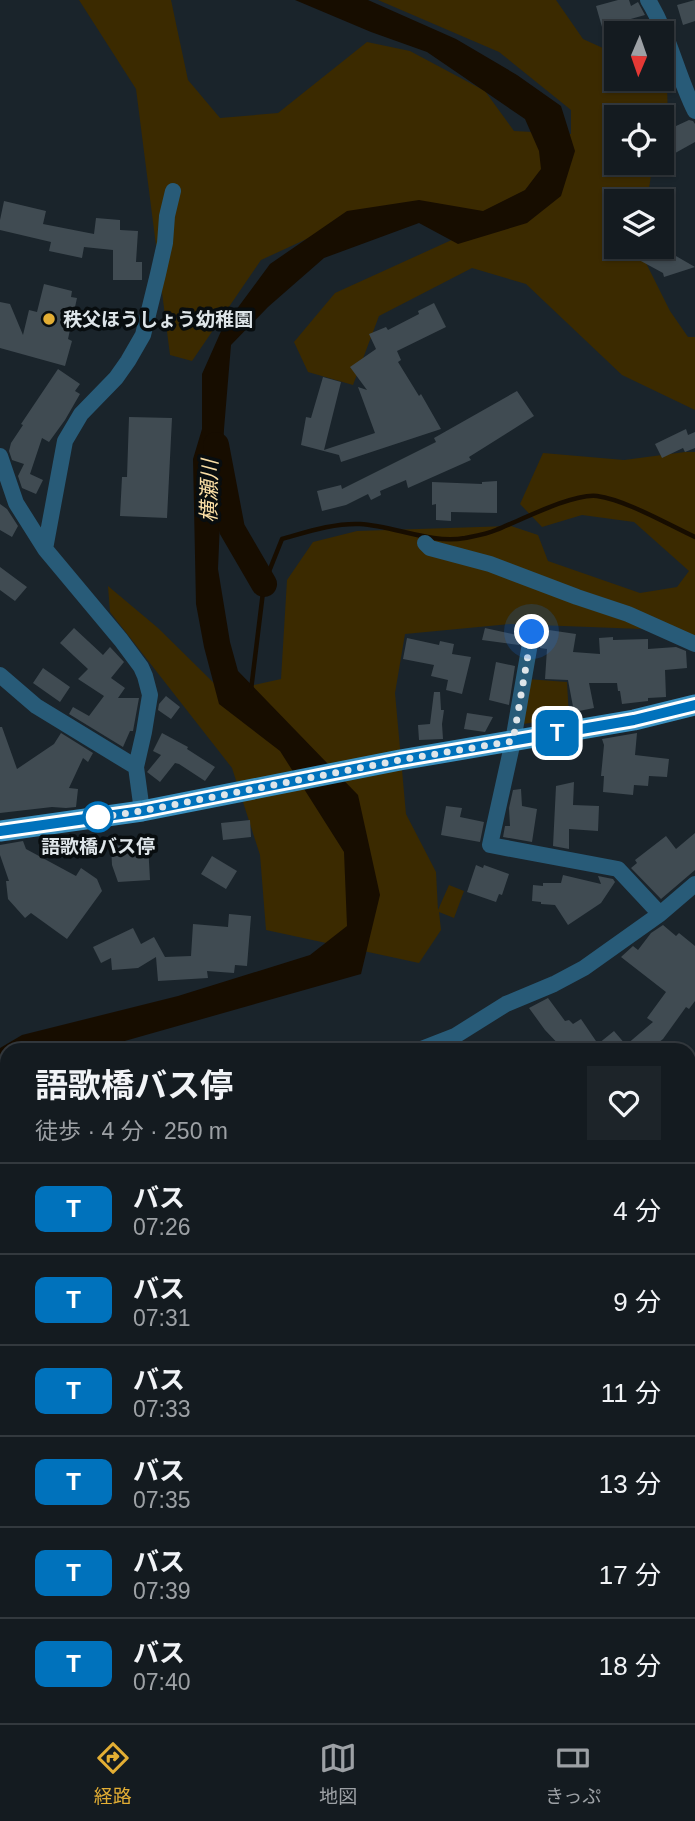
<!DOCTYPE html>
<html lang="ja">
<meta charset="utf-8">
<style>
:root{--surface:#141b20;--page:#1d2429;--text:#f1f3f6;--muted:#9da1a5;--line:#33393e;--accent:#e3ae34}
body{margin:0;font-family:Arial,"Noto Sans JP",sans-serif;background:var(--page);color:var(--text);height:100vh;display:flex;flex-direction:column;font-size:26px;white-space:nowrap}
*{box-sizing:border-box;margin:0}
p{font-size:23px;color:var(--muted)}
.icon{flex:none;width:38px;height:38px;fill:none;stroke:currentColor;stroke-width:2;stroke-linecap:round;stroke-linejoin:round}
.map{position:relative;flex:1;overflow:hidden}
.side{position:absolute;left:0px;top:1043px;width:696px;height:681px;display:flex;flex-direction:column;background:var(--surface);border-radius:21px 21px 0 0;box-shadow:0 2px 5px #0004,0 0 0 2px var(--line)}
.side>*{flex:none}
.badge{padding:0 14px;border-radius:10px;font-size:24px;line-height:46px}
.needle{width:46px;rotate:182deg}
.fabs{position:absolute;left:604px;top:21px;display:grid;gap:14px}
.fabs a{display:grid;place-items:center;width:70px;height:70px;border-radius:0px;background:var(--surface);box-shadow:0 2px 5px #0004,0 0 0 2px var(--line);font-size:35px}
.you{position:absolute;width:35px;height:35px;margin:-18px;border:5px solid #fff;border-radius:50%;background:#1a73e8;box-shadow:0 0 0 10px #1a73e833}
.map>.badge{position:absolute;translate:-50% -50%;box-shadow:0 0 0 4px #fff}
.round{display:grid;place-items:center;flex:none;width:74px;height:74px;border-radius:0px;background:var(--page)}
.overview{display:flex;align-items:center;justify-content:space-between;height:119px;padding:0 35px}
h1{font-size:33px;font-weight:700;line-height:52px}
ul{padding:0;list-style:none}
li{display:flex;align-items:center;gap:21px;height:91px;padding:0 35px;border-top:2px solid var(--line)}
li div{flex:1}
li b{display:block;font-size:26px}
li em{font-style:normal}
li .badge{min-width:77px;font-weight:700;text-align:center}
.tabs{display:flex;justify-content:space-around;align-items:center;height:98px;border-top:2px solid var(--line);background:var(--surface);font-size:19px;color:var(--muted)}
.tabs a{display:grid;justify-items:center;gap:4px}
.tabs .current{color:var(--accent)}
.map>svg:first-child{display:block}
</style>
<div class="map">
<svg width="695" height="1723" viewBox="0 0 695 1723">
<rect width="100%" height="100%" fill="#1a242b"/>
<!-- green -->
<path fill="#3b2a00" d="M79 0H171L188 80 220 118 278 113 367 42 410 51 485 91 514 131 571 134V110L499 52 378 0H556L583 39 616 54V79H658L667 85 668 119 662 136V117H616V163H653L647 201H616V247H638L670 311 688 337H695V410L622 375 526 284 472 268 379 316 353 385 308 372 294 342 335 293 456 238 427 210 324 231 261 260 192 361 170 355 136 89Z
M685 452H695V644L642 629 511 624 405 634 395 693 406 814 436 872 438 910 449 885 464 891 454 918 439 912 441 930 419 963 266 930 260 855 232 768 110 612 108 586 158 628 223 692 281 679 287 580 313 542 357 531 511 526 538 535 548 561 640 593 677 587 689 571 634 522 582 515 542 527 520 504 543 453 624 460Z
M527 679 567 682 569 717 517 725Z
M695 1442V1723H378L400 1717H690V1447Z"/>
<!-- water -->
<path fill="#170d00" d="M295 0H368L456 39 517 75 561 106 575 151 561 196 527 223 458 244 419 223 324 258 268 307 231 345 224 429 218 569 230 642 238 671 358 795 380 895 361 974 93 1050H7V1077L0 1079V1048L22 1035 178 996 310 955 347 926 344 852 280 751 219 704 204 647 196 604 193 459 202 429V374L222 329 270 264 347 211 419 200 483 211 525 190 541 169 539 151 525 119 427 52 371 32Z"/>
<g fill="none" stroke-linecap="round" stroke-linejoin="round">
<!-- stream -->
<path stroke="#170d00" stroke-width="4.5" d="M251 690 264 584 282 539C307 532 333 523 360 524 395 526 430 544 465 538 475 536 487 534 496 530 519 521 573 493 597 496 626 500 667 524 695 537"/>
<!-- river -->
<path stroke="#170d00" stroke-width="26" d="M216 445 232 529 264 584"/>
</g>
<!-- building -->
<path fill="#404b52" d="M618 0H629L631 6 638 2 645 15 602 27 596 6Z
M695 0V21L683 25 677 5Z
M672 119 676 126 689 120 693 121 695 124V142L668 157 662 146V126Z
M4 201 46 211 43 224 94 234 96 218 120 220V230L138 231 136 262H142V280H113V250L84 247 82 258 49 251 51 242 0 230V220Z
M669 252 695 267 664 277 663 273 639 260Z
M44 284 72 291 71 297 77 298 68 339 72 341 65 366 0 348V302L10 304 23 335 29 310 37 312Z
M434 303 446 327 397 351 401 360 398 362 419 396 421 394 441 429 341 462 339 455 301 445 306 417 311 418 323 377 341 382 324 450 375 433 358 387 367 390 350 367 376 349 369 334 386 327 388 330 419 314 418 311Z
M58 369 80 384 75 391 80 394 65 420 49 442 42 438 30 474 43 480 36 494 22 488 18 476 24 464 12 460 9 451 11 443 23 425 21 424Z
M517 391 534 416 469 457 471 460 408 488 406 480 380 491 381 495 371 500 368 494 346 505 322 511 317 491 341 485 342 489 436 442 434 438Z
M129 417 172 418 167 518 120 516 122 477H127Z
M686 429 688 435 695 432V448L685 452 683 448 662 458 655 444Z
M497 481V513L451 512V521L436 520V504L432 505V482L482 484V482Z
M0 504 7 509 18 526 12 537 0 530Z
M0 567 27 587 15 601 0 590Z
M74 628 103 655 110 647 124 662 111 678 125 688 118 698H139L133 731H130L123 747 69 714 73 707 89 716 104 696 78 679 88 669 60 643Z
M485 628 521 636 519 645 482 640Z
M542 629 576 634 573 652 600 654 599 638 613 637V640L648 639V649L676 647 686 651 687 668 665 670 666 697 648 698V701L622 704 620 691H618L617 683H589L594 708 574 712 568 680 545 679 547 649 540 648Z
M407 638 439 645 440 641 454 644 452 654 471 657 462 694 446 690 448 680 431 676 434 665 403 659Z
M496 662 515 666 509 705 489 700Z
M43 668 70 687 60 702 33 683Z
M434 692H440L441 710H444L442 724 443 739 419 740 418 725 430 724Z
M166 696 180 707 171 719 158 710 159 704Z
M467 713 493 717 485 732 464 729Z
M0 727H2L17 769 54 744 61 733 93 753 88 762 83 758 69 788 78 789 76 807 66 808 52 807 0 813Z
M162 733 188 747 187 749 215 767 205 781 179 764 175 763 160 782 147 772 161 755 153 751Z
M637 733 635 755 669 759 667 777 649 776 648 786 634 785 633 795 603 792 604 776H601L604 745 602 739Z
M574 782 573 805 599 806 598 831 569 829V849L553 846 556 786Z
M521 789 522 806 537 809 532 842 503 837 505 826H510L509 808 513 790Z
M446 806 462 808 460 817 484 822 480 842 441 835Z
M250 820 251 837 223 840 221 823Z
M695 833V870L661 899 631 868 637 863 635 860 666 836 676 849Z
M23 841 26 849 76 876 81 868 97 879 102 891 67 939 31 913 25 918 8 899 6 881H9L0 855V845Z
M148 844 150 880 118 882 112 865 111 846Z
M212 856 237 871 226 889 201 874Z
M476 865 483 868 484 865 509 874 502 895 499 894 496 902 467 892Z
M563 875 601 884 598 876 613 879 615 882 601 903 568 925 555 905 541 904V902L532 901 533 885 543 886V883H561Z
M229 914 251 916 247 966 235 965 234 973 207 971 208 978 158 981 156 957 138 968 112 970 111 958 101 963 93 947 133 928 141 944 154 937 165 957 191 956 193 924 228 927Z
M663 925 676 936 679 933 695 946V1001L689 1009 686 1007 663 1039 649 1050H564L545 1030 529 1008 548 998 565 1021 569 1020 573 1024 581 1019 598 1044 614 1031 626 1045 653 1022 647 1018 666 992 621 957 633 946 638 950 651 933Z"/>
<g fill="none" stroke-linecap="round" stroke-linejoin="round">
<!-- street -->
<path stroke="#285b78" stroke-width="16" d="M648 0C669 34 677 75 695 111
M0 456 16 503 45 549 121 640 141 667 145 676 150 695 144 732 136 767 142 811
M425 543 430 548 490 564 577 597 628 614 695 644
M45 549 65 441 81 414 116 378 128 361 143 335 158 274 165 243 167 216 173 191
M532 632 513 741 490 845 618 869 660 914
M0 675 36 706 136 767
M419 1050 455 1036 506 1004 554 984 584 968 660 914 695 884
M0 1251 7 1237
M690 1287 695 1281
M0 1335 7 1334
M205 1717 207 1723
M120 1723 122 1717"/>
<!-- primary -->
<path stroke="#3a91c1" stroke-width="21" d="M0 831 142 811 400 760 634 720 695 705"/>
</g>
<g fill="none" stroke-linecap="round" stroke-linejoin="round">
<!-- line casing -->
<g stroke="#fff" stroke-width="16">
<path id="line" d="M0 831 142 811 400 760 634 720 695 705"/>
</g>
<!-- line -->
<use href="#line" stroke="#0072bc" stroke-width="10"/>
<!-- walk -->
<path stroke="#dee5e9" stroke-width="7" stroke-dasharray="0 12.6" d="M98 817 93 818 142 811 400 760 513 741 532 632"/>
</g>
<!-- markers -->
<circle fill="#e3ae34" stroke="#080d0f" stroke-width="2.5" cx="49" cy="319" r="7"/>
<circle fill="#fff" stroke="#0072bc" stroke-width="3.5" cx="98" cy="817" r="14"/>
<g text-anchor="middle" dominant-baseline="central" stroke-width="7" stroke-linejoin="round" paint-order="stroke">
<!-- poi labels -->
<g font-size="19" font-weight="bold" fill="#dee5e9" stroke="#080d0f" text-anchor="start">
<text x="63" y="319">秩父ほうしょう幼稚園</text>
</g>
<!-- stop labels -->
<g font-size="19" font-weight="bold" fill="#dee5e9" stroke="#080d0f">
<text x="98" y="846">語歌橋バス停</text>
</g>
<!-- water labels -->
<g font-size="21" font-style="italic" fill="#fadea5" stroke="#080d0f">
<text transform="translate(209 491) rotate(-89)">横瀬川</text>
</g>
</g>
</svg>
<div class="fabs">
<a><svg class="needle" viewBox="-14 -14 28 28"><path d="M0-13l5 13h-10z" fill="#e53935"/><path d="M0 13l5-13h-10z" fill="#9da1a5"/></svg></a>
<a><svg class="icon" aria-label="locate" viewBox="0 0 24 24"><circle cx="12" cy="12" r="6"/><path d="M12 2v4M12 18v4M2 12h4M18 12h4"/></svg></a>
<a><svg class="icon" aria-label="layers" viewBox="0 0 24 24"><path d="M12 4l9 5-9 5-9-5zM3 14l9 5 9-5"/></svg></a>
</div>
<div class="you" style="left:532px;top:632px"></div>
<b class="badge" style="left:557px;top:733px;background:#0072bc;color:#fff">T</b>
<section class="side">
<div class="overview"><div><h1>語歌橋バス停</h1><p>徒歩 · 4 分 · 250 m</p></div><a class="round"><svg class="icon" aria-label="heart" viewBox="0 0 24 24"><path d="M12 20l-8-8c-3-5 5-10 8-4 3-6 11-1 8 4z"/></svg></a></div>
<ul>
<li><span class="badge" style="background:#0072bc;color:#fff">T</span><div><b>バス</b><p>07:26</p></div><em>4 分</em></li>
<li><span class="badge" style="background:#0072bc;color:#fff">T</span><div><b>バス</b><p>07:31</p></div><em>9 分</em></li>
<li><span class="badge" style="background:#0072bc;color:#fff">T</span><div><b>バス</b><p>07:33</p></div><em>11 分</em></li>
<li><span class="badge" style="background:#0072bc;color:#fff">T</span><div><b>バス</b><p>07:35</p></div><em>13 分</em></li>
<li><span class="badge" style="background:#0072bc;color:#fff">T</span><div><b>バス</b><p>07:39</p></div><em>17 分</em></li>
<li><span class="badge" style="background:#0072bc;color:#fff">T</span><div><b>バス</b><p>07:40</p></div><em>18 分</em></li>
</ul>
</section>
</div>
<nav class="tabs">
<a class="current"><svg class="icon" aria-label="directions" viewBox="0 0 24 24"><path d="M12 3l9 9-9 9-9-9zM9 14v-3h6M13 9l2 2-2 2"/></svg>経路</a>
<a><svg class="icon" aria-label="map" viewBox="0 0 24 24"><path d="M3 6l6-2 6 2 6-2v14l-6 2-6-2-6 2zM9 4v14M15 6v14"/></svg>地図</a>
<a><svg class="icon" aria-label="tickets" viewBox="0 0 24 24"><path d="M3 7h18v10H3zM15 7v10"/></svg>きっぷ</a>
</nav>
